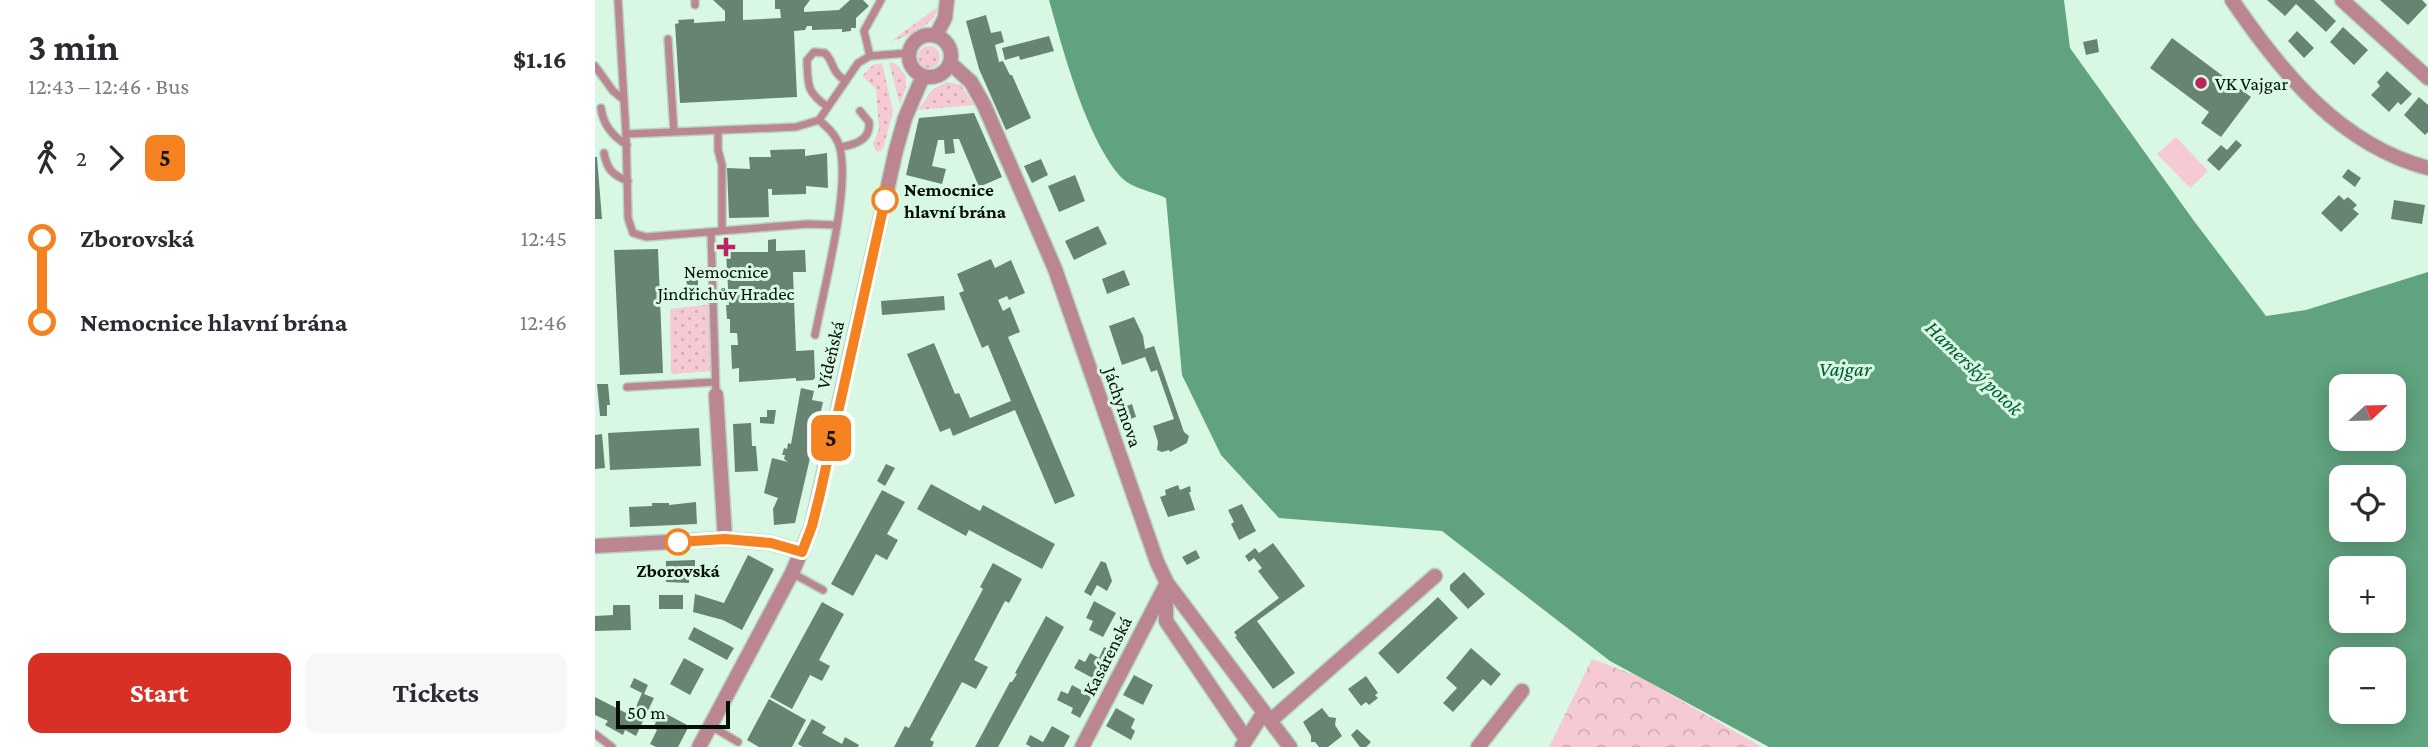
<!DOCTYPE html>
<meta charset="utf-8">
<style>
:root{--surface:#fff;--page:#f7f7f7;--text:#2b2b33;--muted:#7c7c81;--accent:#d93025}
body{margin:0;font-family:"Crimson Pro",serif;background:var(--page);color:var(--text);height:100vh;display:flex;flex-direction:column;font-size:26px;white-space:nowrap}
*{box-sizing:border-box;margin:0}
p{font-size:23px;color:var(--muted)}
.icon{flex:none;width:38px;height:38px;fill:none;stroke:currentColor;stroke-width:2;stroke-linecap:round;stroke-linejoin:round}
.map{position:relative;flex:1;overflow:hidden}
.sheet{display:flex;flex-direction:column;background:var(--surface);width:595px}
.sheet>*{flex:none}
.badge{padding:0 14px;border-radius:10px;font-size:24px;line-height:46px}
.needle{width:46px;rotate:68deg}
.tools{position:absolute;left:1734px;top:374px;display:grid;gap:14px}
.tools a{display:grid;place-items:center;width:77px;height:77px;border-radius:14px;background:var(--surface);box-shadow:0 4px 18px #0003;font-size:35px}
.scale{position:absolute;left:21px;bottom:18px;width:114px;box-sizing:border-box;padding-left:7px;border:4px solid #040e08;border-top:0;font-size:19px;line-height:24px;white-space:nowrap;color:#040e08;-webkit-text-stroke:5px #d8f8e4;paint-order:stroke}
.map>.badge{position:absolute;translate:-50% -50%;box-shadow:0 0 0 4px #fff}
.legs{display:flex;align-items:center;gap:10px;height:77px;padding:0 28px;font-size:23px}
.legs p{margin-inline-start:auto}
.overview{display:flex;align-items:center;justify-content:space-between;height:119px;padding:0 28px}
h1{font-size:38px;font-weight:700;line-height:52px}
.button{display:flex;gap:14px;margin-top:auto;padding:14px 28px}
.button a{flex:1;height:80px;border-radius:14px;background:var(--accent);color:#fff;font-size:28px;font-weight:700;line-height:80px;text-align:center}
.button a+a{background:var(--page);color:var(--text)}
ul{padding:0 28px;list-style:none}
li{display:flex;align-items:center;gap:24px;height:84px;font-size:26px}
li i{display:grid;place-items:center;width:10px;height:100%;margin:0 9px;background:currentColor}
li i::after{content:'';width:18px;height:18px;margin:-9px;border:5px solid;border-radius:50%;background:var(--surface)}
li p{margin-inline-start:auto}
li:first-child i{background:linear-gradient(#0000 50%,currentColor 0)}
li:last-child i{background:linear-gradient(currentColor 50%,#0000 0)}
main{display:flex;flex:1;min-height:0}
.map>svg:first-child{display:block}
</style>
<main>
<section class="sheet">
<div class="overview"><div><h1>3 min</h1><p>12:43 – 12:46 · Bus</p></div><b>$1.16</b></div>
<div class="legs"><svg class="icon" aria-label="walk" viewBox="0 0 24 24"><circle cx="13" cy="4" r="2"/><path d="M13 8l-2 6 4 7M11 14l-3 7M7 12l3-4h3l4 4"/></svg>2<svg class="icon" aria-label="forward" viewBox="0 0 24 24"><path d="M9 5l7 7-7 7"/></svg><b class="badge" style="background:#f58220;color:#111">5</b></div>
<ul>
<li><i style="color:#f58220"></i><b>Zborovská</b><p>12:45</p></li>
<li><i style="color:#f58220"></i><b>Nemocnice hlavní brána</b><p>12:46</p></li>
</ul>
<div class="button"><a>Start</a><a>Tickets</a></div>
</section>
<div class="map">
<svg width="1833" height="747" viewBox="0 0 1833 747">
<defs>
<pattern id="grass-dots" width="8" height="8" patternUnits="userSpaceOnUse" patternTransform="scale(1.75)"><rect width="8" height="8" fill="#f6cad4"/><path d="M2 2h.1M6 6h.1" fill="none" stroke="#d1acb4" stroke-width="1.8" stroke-linecap="round"/></pattern>
<pattern id="forest-crowns" width="20" height="18" patternUnits="userSpaceOnUse" patternTransform="scale(1.75)"><rect width="20" height="18" fill="#f6cad4"/><path d="M2 6a3 3 0 1 1 6 0M12 15a3 3 0 1 1 6 0" fill="none" stroke="#d1acb4"/></pattern>
</defs>
<rect width="100%" height="100%" fill="#d8f8e4"/>
<!-- grass -->
<path fill="url(#grass-dots)" d="M344 6C339 27 313 36 295 42Z
M323 57a11 11 0 1 1 22 0a11 11 0 1 1-22 0Z
M294 62 301 64 311 76V87L305 105Z
M287 63 298 111 288 149 282 152 278 144 284 129 281 89 267 76 278 65Z
M352 82 366 85 379 105 323 110 337 90Z
M117 304 119 371 76 374 75 309Z"/>
<!-- forest -->
<path fill="url(#forest-crowns)" d="M997 659 1043 676 1167 747H954Z"/>
<!-- green -->
<path fill="#f6cad4" d="M1581 137 1613 171 1595 188 1562 154Z"/>
<!-- water -->
<path fill="#60a37e" fill-rule="evenodd" d="M454 0H1469L1475 48 1599 221 1671 316 1711 310 1833 272V747H1174L1015 661 847 531 684 518 626 455 587 375 571 198C559 192 536 188 527 178 492 141 468 50 454 0ZM1746 387H1799V439H1746ZM1746 478H1799V530H1746ZM1746 569H1799V621H1746ZM1746 660H1799V712H1746Z"/>
<!-- building -->
<path fill="#678473" d="M118 0H148V20L186 18 185 9H180V0H215L209 8V12L244 10 255 0H268L274 6 261 18V28H256V31L247 32V29L217 30V26H212L210 30 199 31 202 97 85 103 80 24 84 23 83 20 99 19V23L130 21V11Z
M1672 0H1719L1741 21 1731 32 1701 4 1690 16Z
M1785 0H1827L1832 5 1813 25Z
M391 15 396 33 406 31 409 42 400 45 404 62 408 61 415 75H417L436 118 411 130 384 69 371 21Z
M1748 27 1773 50 1759 65 1735 42Z
M1702 31 1719 48 1709 58 1693 41Z
M454 36 459 51 425 60 424 56 410 60 407 48Z
M1577 38 1656 97 1626 137 1606 123 1614 112 1555 68Z
M1502 39 1504 52 1491 55 1488 42Z
M1792 71 1817 94 1806 105 1803 102 1794 112 1776 95 1785 86 1782 82Z
M1824 97 1833 105V132L1830 135 1809 115Z
M379 113 407 177 384 187 364 139H358L360 153 350 154 349 140H343L337 166 351 169 347 184 311 175 324 118Z
M1641 140 1647 145 1624 171 1612 160 1626 145 1632 150Z
M210 149V156L232 153 233 188 211 186V194L177 195V189H173L174 217 134 218 132 168 155 169 154 157H176L175 150Z
M0 157H2L7 219H0Z
M446 159 453 175 437 183 429 166Z
M1753 169 1766 178 1760 187 1747 177Z
M480 175 490 201 464 212 453 186Z
M1744 195 1749 200 1753 197 1762 205 1758 209 1764 214 1746 232 1726 213Z
M1799 200 1830 205 1827 224 1796 219Z
M503 226 512 244 479 260 470 241Z
M181 239V251L210 250 211 272H198L201 351 219 350 220 378 218 380 201 381V378L144 382V368L137 369 136 345H143L142 333H135V319H132L131 305H134L131 252H173V240Z
M63 249 68 373 25 375 19 250Z
M396 259 400 268 416 260 430 293 414 300 412 296 403 300 408 311 415 307 425 332 413 337 480 496 460 504 420 410 358 436 355 428 345 432 312 354 339 343 360 394 364 393 375 418 416 401 393 345 387 348 364 293 369 291 362 274Z
M529 270 535 285 512 294 507 279Z
M91 275H103V288H92Z
M349 296 350 310 287 315 286 301Z
M539 317 548 336 550 349 559 346 589 432 594 436 592 443 575 452 574 450 567 452 562 450 563 442 558 426 579 419 562 370 556 372 550 357 527 365 514 326Z
M2 384H13L15 405H12V416H5Z
M206 388 219 391 217 400 228 402 200 523 179 525 178 509 183 498 169 493 177 458 193 462 189 459 190 455H187L189 448 192 449 193 443 196 444Z
M537 404 541 417 526 422 521 410Z
M172 410H181L179 424 165 423V417H172Z
M156 423 157 446H161L163 471 140 472 138 424Z
M104 428 106 466 15 470 13 433Z
M7 434 10 468 0 469V435Z
M291 464 300 468 290 486 282 481Z
M336 484 385 511 388 505 460 544 447 569 374 530 371 536 322 509Z
M583 485 585 490 595 486 596 492H594L600 510 573 517 565 497 571 495 570 490Z
M287 490 310 502 292 534 303 540 292 560 281 554 258 596 236 584Z
M101 502 102 524 35 527 34 507 57 506V503H74V505Z
M647 504 661 531 644 540 636 524 639 522 633 510Z
M678 543 710 586 662 621 700 673 678 689 640 637 642 636 639 632 684 598 663 571 667 568 659 558 654 562 650 556 660 548 664 553Z
M601 550 605 558 592 565 587 557Z
M153 555 179 569 147 630 128 620 98 612 100 594 129 603Z
M100 560V576H94V583L71 582V561Z
M506 561 511 563 517 581 512 591 502 585 496 596 489 592Z
M398 563 427 579 414 603 410 601 379 660 393 667 381 689 367 682 335 740 339 742 337 747H299L310 726 314 728 388 589 385 587Z
M869 572 890 594 873 609 855 590V585Z
M64 595H88V609H64Z
M843 597 863 618 803 674 783 653Z
M499 601 521 613 508 637 494 630 498 621 491 618Z
M227 602 249 614 224 660 235 666 227 681 215 675 197 709 175 697Z
M18 605H35L36 630 0 631V616L18 615Z
M451 616 469 627 403 747H380L415 682H417L422 674 420 673Z
M99 627 139 648 132 660 93 639Z
M509 647 521 653 505 682 479 668 484 659 490 662 495 653 504 658Z
M876 648 906 674 896 686 888 679 858 712 848 703 862 688 851 678Z
M89 658 109 669 95 695 75 684Z
M539 675 558 685 548 705 528 695Z
M771 676 783 693 780 695 783 698 774 705 771 702 766 706 753 689Z
M39 678 53 685 49 694 59 698 41 736 30 730 28 735 10 725 13 721 0 715V697L37 716 47 693 35 687Z
M477 685 497 696 485 718 476 713 478 708 462 700 466 691 473 694Z
M174 699 211 720 197 747H164L152 740Z
M521 708 540 719 536 728 540 731 536 740 511 726Z
M727 708 734 717 741 718 740 725 747 736 733 747H724L720 742H716V736L708 722Z
M66 711 94 726 83 747H61L55 744 62 730 58 728 61 722 58 721 60 718 62 719Z
M217 719 231 727 227 733 247 744 250 737 264 745 263 747H208L203 744Z
M457 726 475 736 469 747H436L431 744 435 735 448 742Z
M762 729 776 742 771 747H765L756 735Z"/>
<g fill="none" stroke-linecap="round" stroke-linejoin="round">
<!-- lane casing -->
<g stroke="#b6d3c1" stroke-width="10">
<path id="lane" d="M23 0 31 134 33 218 38 233 51 237 212 224 241 225
M100 0V5
M73 39 79 132
M275 56 269 31 286 0
M0 66 18 91 29 100
M233 107C211 92 213 85 212 60L219 52 230 53C240 63 235 71 251 81
M6 108C8 125 17 136 32 145
M123 131V150L127 165V229
M31 134 201 127 224 120 263 63 275 56 313 53
M245 147C260 145 276 140 274 122L265 111
M9 153C12 169 17 175 33 181
M116 233 121 395
M220 335C228 291 257 185 244 145 241 135 232 127 224 120
M32 387 120 382
M197 573 228 590
M116 726 143 742
M0 734 17 747"/>
</g>
<!-- street casing -->
<g stroke="#b6d3c1" stroke-width="17">
<path id="street" d="M1637 0C1686 72 1745 145 1833 168
M1747 0 1833 78
M314 56a21 21 0 1 1 42 0a21 21 0 1 1-42 0Z
M341 35 350 18 352 0
M355 63 376 82 389 105 460 269 562 562 572 583 695 747
M121 395 130 539
M0 546 130 539 176 543 207 552
M571 591V621L651 739
M675 721 840 576
M647 746 669 712
M104 747 197 573 217 526 301 150 310 118 328 76
M487 747 572 583
M883 747 927 691"/>
</g>
<!-- lane -->
<use href="#lane" stroke="#bb8591" stroke-width="7"/>
<!-- street -->
<use href="#street" stroke="#bb8591" stroke-width="14"/>
</g>
<g fill="none" stroke-linecap="round" stroke-linejoin="round">
<!-- line-1 casing -->
<g stroke="#fff" stroke-width="16">
<path id="line-1" d="M83 542 130 539 176 543 207 552 217 526 225 494 290 200"/>
</g>
<!-- line-1 -->
<use href="#line-1" stroke="#f58220" stroke-width="10"/>
</g>
<!-- markers -->
<g fill="#b6285d" stroke="#d8f8e4" stroke-width="2.5">
<circle cx="1606" cy="83" r="7"/>
<path d="M127.5 236.5h7v7h7v7h-7v7h-7v-7h-7v-7h7z"/>
</g>
<g fill="#fff" stroke="#f58220" stroke-width="3.5">
<circle cx="290" cy="200" r="12"/>
<circle cx="83" cy="542" r="12"/>
</g>
<g text-anchor="middle" dominant-baseline="central" stroke-width="6" stroke-linejoin="round" paint-order="stroke">
<!-- poi labels -->
<g font-size="19" fill="#040e08" stroke="#d8f8e4" text-anchor="start">
<text x="1620" y="83">VK Vajgar</text>
<text x="131" y="271" text-anchor="middle">Nemocnice<tspan x="131" dy="22">Jindřichův Hradec</tspan></text>
</g>
<!-- stop labels -->
<g font-size="19" font-weight="bold" fill="#040e08" stroke="#d8f8e4" text-anchor="start">
<text x="309" y="189">Nemocnice<tspan x="309" dy="22">hlavní brána</tspan></text>
<text x="83" y="570" text-anchor="middle">Zborovská</text>
</g>
<!-- street labels -->
<g font-size="19" fill="#040e08" stroke="#d8f8e4">
<text transform="translate(235 355) rotate(-77)">Vídeňská</text>
<text transform="translate(528 407) rotate(71)">Jáchymova</text>
<text transform="translate(512 656) rotate(-63)">Kasárenská</text>
</g>
<!-- water labels -->
<g font-size="21" font-style="italic" fill="#005835" stroke="#d8f8e4">
<text transform="translate(1379 368) rotate(44)">Hamerský potok</text>
<text x="1250" y="369">Vajgar</text>
</g>
</g>
</svg>
<div class="tools">
<a><svg class="needle" viewBox="-14 -14 28 28"><path d="M0-13l5 13h-10z" fill="#e53935"/><path d="M0 13l5-13h-10z" fill="#7c7c81"/></svg></a>
<a><svg class="icon" aria-label="locate" viewBox="0 0 24 24"><circle cx="12" cy="12" r="6"/><path d="M12 2v4M12 18v4M2 12h4M18 12h4"/></svg></a>
<a>+</a>
<a>−</a>
</div>
<div class="scale">50 m</div>
<b class="badge" style="left:236px;top:438px;background:#f58220;color:#111">5</b>
</div>
</main>
